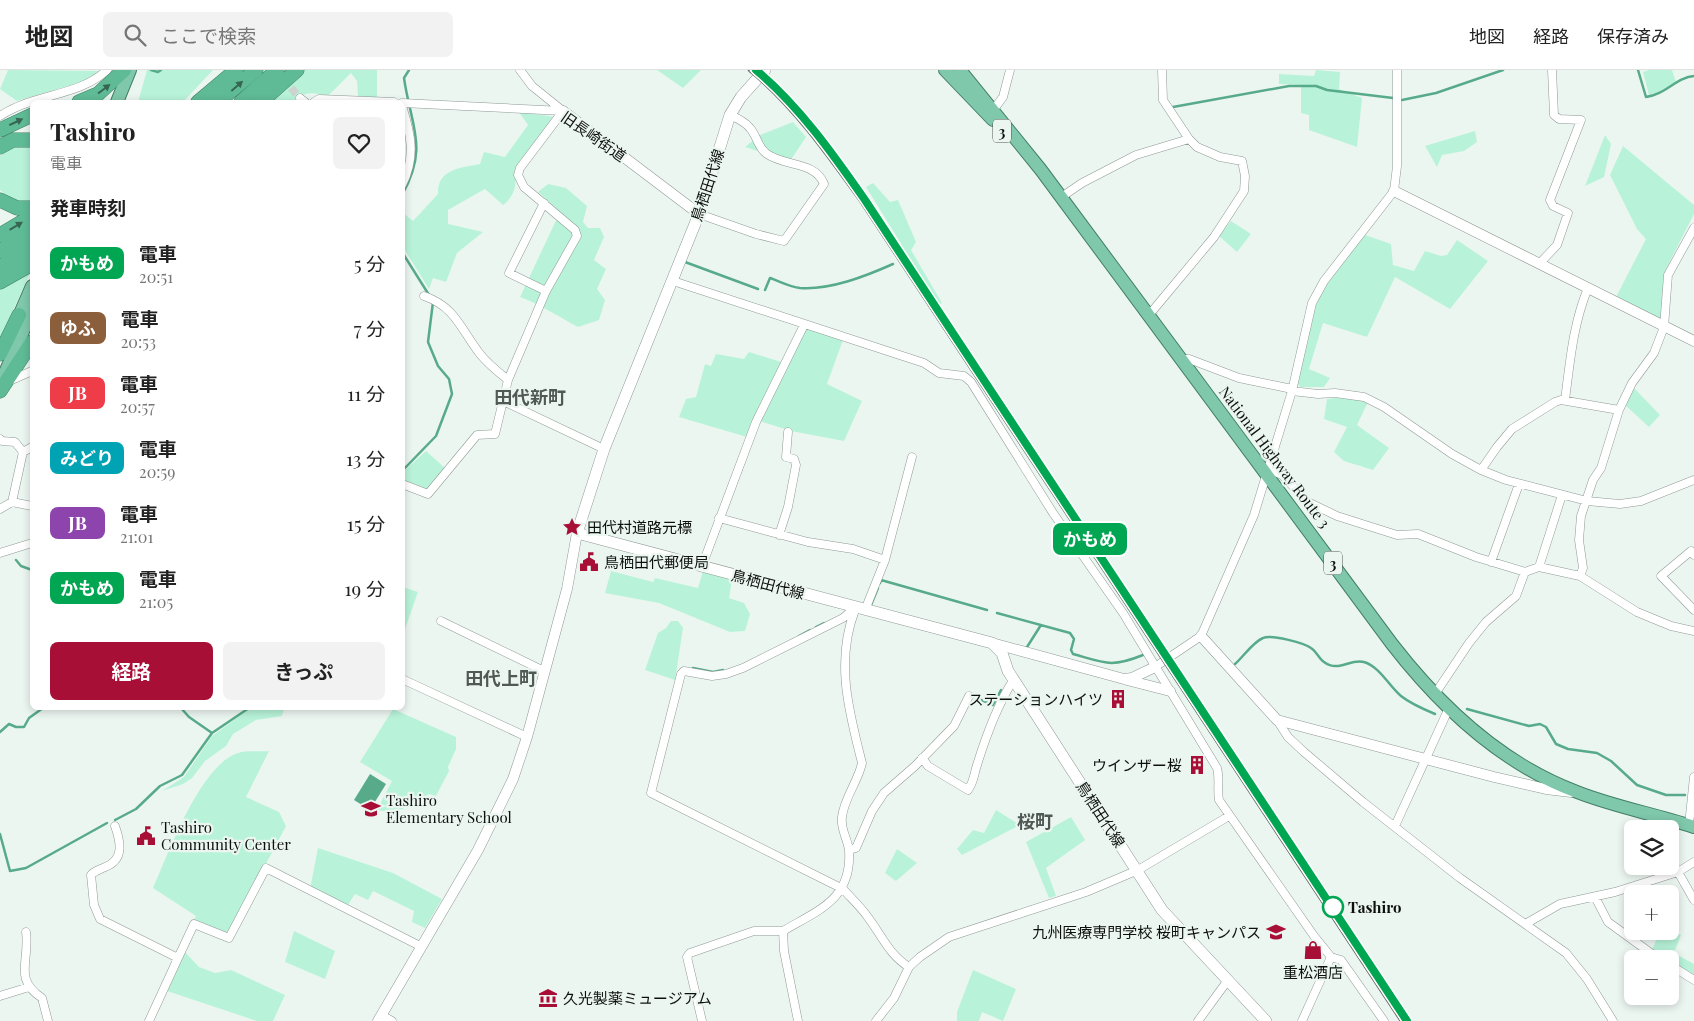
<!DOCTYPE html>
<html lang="ja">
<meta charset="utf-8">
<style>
:root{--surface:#fff;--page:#f2f2f2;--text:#222;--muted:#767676;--line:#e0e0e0;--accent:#a70f37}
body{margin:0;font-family:"Playfair Display","Noto Sans JP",serif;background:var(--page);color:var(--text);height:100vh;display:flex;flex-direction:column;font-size:19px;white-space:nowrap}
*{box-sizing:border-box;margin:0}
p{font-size:16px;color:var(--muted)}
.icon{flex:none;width:28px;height:28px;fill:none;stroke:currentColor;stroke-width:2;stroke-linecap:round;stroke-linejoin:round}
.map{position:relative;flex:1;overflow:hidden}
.drawer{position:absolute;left:30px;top:30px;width:375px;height:610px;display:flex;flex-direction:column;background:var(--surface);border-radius:8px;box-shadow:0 2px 8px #0003}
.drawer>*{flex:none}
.badge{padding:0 10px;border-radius:8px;font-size:18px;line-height:32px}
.fabs{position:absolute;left:1624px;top:750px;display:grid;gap:10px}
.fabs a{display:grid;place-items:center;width:55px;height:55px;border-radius:8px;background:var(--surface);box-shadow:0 2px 8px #0003;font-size:25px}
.map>.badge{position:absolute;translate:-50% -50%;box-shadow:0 0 0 2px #fff}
h2{padding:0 20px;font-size:19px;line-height:45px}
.round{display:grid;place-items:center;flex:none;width:52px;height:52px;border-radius:8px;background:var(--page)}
.summary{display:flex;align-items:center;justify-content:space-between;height:85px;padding:0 20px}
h1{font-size:24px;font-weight:700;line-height:38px}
.primary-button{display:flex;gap:10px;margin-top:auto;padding:10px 20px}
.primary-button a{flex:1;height:58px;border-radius:8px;background:var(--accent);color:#fff;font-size:20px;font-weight:700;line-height:58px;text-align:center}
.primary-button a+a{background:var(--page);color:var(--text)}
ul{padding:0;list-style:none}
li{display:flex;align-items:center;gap:15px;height:65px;padding:0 20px}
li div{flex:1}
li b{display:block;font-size:19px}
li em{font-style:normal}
li .badge{min-width:55px;font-weight:700;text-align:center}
header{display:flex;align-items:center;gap:30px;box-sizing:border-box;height:70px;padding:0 25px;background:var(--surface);border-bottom:1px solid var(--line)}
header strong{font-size:24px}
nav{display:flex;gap:28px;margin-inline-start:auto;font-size:18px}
.search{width:350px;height:45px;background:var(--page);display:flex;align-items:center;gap:12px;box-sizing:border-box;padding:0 18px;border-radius:8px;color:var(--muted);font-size:19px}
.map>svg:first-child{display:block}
</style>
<header>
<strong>地図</strong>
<div class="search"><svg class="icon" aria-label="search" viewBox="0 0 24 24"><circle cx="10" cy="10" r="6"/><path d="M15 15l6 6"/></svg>ここで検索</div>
<nav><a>地図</a><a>経路</a><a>保存済み</a></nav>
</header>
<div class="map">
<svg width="1694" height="951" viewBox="0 0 1694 951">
<rect width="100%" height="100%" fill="#ecf6f1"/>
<!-- green -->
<path fill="#b8f3d9" d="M8 0 100 1 81 12 17 31 0 19Z
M147 0H213L183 32H138Z
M305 0H377V27H358L357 11 351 3 327 27C313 21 303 22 293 32H269Z
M657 0H701L683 18Z
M1316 0 1340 2 1339 19 1362 28 1357 77 1309 60V45L1301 43V15L1279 14V4L1314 6Z
M1649 0H1672L1676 12 1665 20 1649 25 1643 2Z
M519 42 556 47 514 101C518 114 514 127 503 135L485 119 448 140V154L483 162 457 183 446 212 433 208 429 219 403 177V143L413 151 438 124C437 99 460 98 480 94L484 82 505 87 528 55Z
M793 52 806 67 790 91 745 77 760 65Z
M1475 61 1477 72 1464 81 1442 85 1437 97 1425 76Z
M1605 65 1611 74 1604 107 1585 116Z
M26 74 32 77V133C19 134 10 129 0 120V86L8 78Z
M1623 76 1694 135V144L1665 201 1661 250 1616 227 1646 169 1637 159 1610 105Z
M873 113 890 132 898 130 916 172 911 180 942 233 939 235 866 117Z
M548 114 566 118 587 136 583 152 588 158H600L604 167 594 190 606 199 597 219 605 230 599 250 578 257C559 247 540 234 520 227L560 142 538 122Z
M1231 151 1251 164 1237 182 1219 166Z
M1365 165 1391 174 1393 195 1414 201 1425 181 1441 186 1447 185 1457 170 1488 191 1450 239 1395 207 1367 267 1323 253 1309 299 1330 308 1324 317H1301L1297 314 1316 234 1327 214Z
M30 203 0 269V219Z
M807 258 843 270 827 314 862 331 844 371 791 361 760 351 787 293Z
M749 282 781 292 747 367 679 347 686 329 696 327 705 294 711 296 716 284 744 289Z
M1633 317 1660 345 1649 357 1625 335Z
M1345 327 1368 332 1357 355 1389 378 1373 400 1344 391 1334 382 1347 357 1324 349 1327 329Z
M426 381 446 399 429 420 403 410 405 400Z
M611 501 653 512 655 508 698 518 703 501 732 510 729 528 744 533 750 544 745 561 730 562 659 533 605 523Z
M403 517 418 522 405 559 403 558Z
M671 551H678L683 558 675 610 645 600 658 563 666 558Z
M251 638H284L282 646 256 650 233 664 226 676 205 691 192 708 183 714 162 721 184 707 212 666Z
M393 639 456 667V679L448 697 449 701 436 726 429 724C413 736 396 745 377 740L392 711 360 692Z
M269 681 246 727 279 742 286 756 228 865 194 851 196 846 153 818C168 784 200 695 238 683 247 680 259 682 269 681Z
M996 740 1020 755 962 785 957 779 973 760 984 763Z
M1071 747 1085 770 1046 798 1056 826 1049 828 1026 772Z
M318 778 393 803 442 829 425 858 412 852 414 841 373 821 368 830 355 824 348 835 310 819Z
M897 779 917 793 896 811 885 803Z
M1670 860 1681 865 1674 883 1694 894V905L1670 891V889L1652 880 1660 861Z
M294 861 335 881 325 909 285 892Z
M185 882 199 897 215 903 231 900 285 925 273 951H257L167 921Z
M973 900 1016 919 1003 951 982 942 979 951H957V942Z"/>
<!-- water -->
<path fill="#57ab8a" d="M370 704 386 714 370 740 354 730Z"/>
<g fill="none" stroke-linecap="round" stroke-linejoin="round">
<!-- stream -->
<path stroke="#57ab8a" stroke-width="2.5" d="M151 0 158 2 161 0
M1638 0 1646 27C1665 25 1677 7 1694 6
M1402 30 1436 23 1503 0
M1173 37 1289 16H1316L1327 20 1393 28
M402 125C429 77 411 57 404 8L409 0
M402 182 429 225
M685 192 758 219
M765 220 770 208C779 211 790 217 800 218 831 220 866 206 893 194
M402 401 436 366 452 324 449 309 438 296 428 272 433 232
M16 490 21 496 32 500
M880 513 881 510 987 540
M871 535 878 518
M997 543 1070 563 1074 569 1071 580 1073 584C1105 593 1111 598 1143 585
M816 557 824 553
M799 566 810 560
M1027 577 1041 555
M1235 594C1243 587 1253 572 1263 568 1271 564 1304 573 1311 578 1317 582 1319 589 1324 592 1339 603 1350 588 1364 592 1380 597 1389 616 1401 626 1411 634 1423 639 1435 644
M693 598 713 602 723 600
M972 626 993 635 1001 620
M181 638 189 647 212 663 249 638
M1467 639 1529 656 1540 654 1546 657 1556 674 1568 679 1597 683 1611 691 1637 715 1666 725H1685
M0 662 9 654 16 657H24L29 648 43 638
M115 750 136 739 160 716 182 705 212 663
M0 764 10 801 26 798 107 753"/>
<!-- minor-tunnel -->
<path stroke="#cbd4cf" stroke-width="8" stroke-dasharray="8 4" stroke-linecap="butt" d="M283 9 300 28"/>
<!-- minor casing -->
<g stroke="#909995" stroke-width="9">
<path id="minor" d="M520 0 532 16 563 41
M300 28 305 32
M314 32 319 29 394 32
M402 33 563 41
M402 36C411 64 416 87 402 115
M994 39 1003 27 1010 0
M0 46C35 23 78 27 107 0
M1060 128 1082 113 1136 85 1189 69
M544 133 509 203 546 221
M699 144 756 164 784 171 824 114C815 91 786 97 767 84 758 78 757 66 750 58 745 52 737 48 730 45
M1539 194 1557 175 1568 143 1553 136 1550 130 1581 50 1559 49 1554 45 1552 0
M673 211 924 293 939 303 964 306 971 312 1053 443 1123 543 1217 698C1220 709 1217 719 1219 730L1314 866 1331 887 1341 890 1384 951
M424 226C456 237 461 260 480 284 488 294 498 302 508 310L503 331 604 379
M1149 245 1214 167 1244 121 1245 106 1242 91 1220 87 1197 77 1189 69 1163 30 1162 0
M1181 289H1189L1239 308 1292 319
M508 310 546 221 577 166 575 160 524 117 518 105 520 98 563 41
M9 311 32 301
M1292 321 1318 324 1335 323 1364 327 1384 337 1452 384 1481 400 1506 410 1587 431 1620 434 1641 431 1694 410
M1565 330C1570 292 1573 254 1588 218
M0 369 2 371 15 372 23 382
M1481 400 1497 377 1512 359 1555 332 1561 330 1619 340
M1266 404 1275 402 1282 405 1308 432 1337 446 1397 465 1418 464 1476 487 1525 502 1539 497 1580 506 1637 542 1671 556 1694 561
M402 414 428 424 477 365 495 364 503 331
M12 432 23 382 32 377
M0 439 12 432 32 436
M719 448 808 472 853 479 885 490
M779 465 788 437 796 395 794 389 786 387 788 362
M0 483 32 473
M1694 485 1691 481 1661 506 1694 540
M1491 492 1519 414
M702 496 756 352 804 255
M1539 497 1562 425
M1580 506 1583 498 1579 470 1581 446 1593 410 1601 398 1619 340 1632 313 1654 283 1664 257 1668 205 1694 158
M855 538 843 548 743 598 726 604 712 606 684 601 681 604 651 723 843 819C851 828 860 836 867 846 881 864 889 885 909 897
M865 540 885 490 912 387
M441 551 544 601
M1155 597 1201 566 1254 445 1292 321 1312 233 1324 211 1394 121 1397 96V0
M402 609 527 667
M1435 624 1469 573 1486 552 1516 526 1525 502
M1277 650 1288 667 1304 682 1363 732 1460 808 1566 883 1587 909 1613 951
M922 688 928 696 968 720C974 712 974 704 977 695 986 666 997 635 1014 609
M1689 755 1694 707
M115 756C121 773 124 790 105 797 99 800 94 801 91 805L94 835 100 849 178 888 149 951
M1395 756 1449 638
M849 780 856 778 872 741 884 723 915 696 954 656 969 626
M1678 802 1694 830
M1595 827 1608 852 1659 889
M1527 853 1560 834 1615 822 1678 802 1694 792
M26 862C30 891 13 909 42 928L48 951
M178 888 194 854 229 868 266 798 420 876
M1670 895 1694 910
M0 926 29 917
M381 945 392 951
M702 951 687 887 690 883 754 861H783
M798 951 784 881 783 861C819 840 852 829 849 781 848 769 840 759 842 747 844 728 858 712 862 693 849 642 835 591 855 540
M876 951 894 928 909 897 920 887 949 867 1086 822 1138 800 1229 746
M1198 951 1228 910
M1302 951 1331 887"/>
</g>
<!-- tertiary casing -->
<g stroke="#909995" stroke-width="11">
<path id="tertiary" d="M563 41 699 144
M1394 121 1694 271
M1201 566 1277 650 1494 707 1546 719 1571 722
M992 573 1124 609 1132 608 1155 597
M1127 610 1170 621
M378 951 478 780 513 709 527 667 567 519 577 463"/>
</g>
<!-- secondary casing -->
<g stroke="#909995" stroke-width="12">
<path id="secondary" d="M765 0 741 27 730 45 699 144 604 379 577 463 992 573 1002 583 1008 601 1162 840 1266 951"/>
</g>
<!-- trunk casing -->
<g stroke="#427f66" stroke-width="14">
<path id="trunk" d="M945 0 993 50
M960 0 1041 100 1392 574C1440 636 1502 694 1577 722 1615 737 1655 744 1694 757
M117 32 130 0
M16 253 32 216
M0 314 32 241"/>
</g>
<!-- motorway casing -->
<g stroke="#427f66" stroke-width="15">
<path id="motorway" d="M79 32 98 24 124 0
M198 32 236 0
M218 32 256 0
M241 32 277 0
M261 32 297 0
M0 60 32 45
M0 77 13 70H32
M0 130 17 138H32
M0 165 32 146
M0 181 32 162
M0 197 32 178
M0 212 32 194
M0 284 19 245
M0 321 32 272"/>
</g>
<!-- minor -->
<use href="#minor" stroke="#fff" stroke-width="8"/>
<!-- tertiary -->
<use href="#tertiary" stroke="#fff" stroke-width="10"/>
<!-- secondary -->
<use href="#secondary" stroke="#fff" stroke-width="11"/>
<!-- trunk -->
<use href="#trunk" stroke="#7fc8ab" stroke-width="12"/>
<!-- motorway -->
<use href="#motorway" stroke="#5fbb96" stroke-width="14"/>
<!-- rail casing -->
<g stroke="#646a67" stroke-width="4.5">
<path id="rail" d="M750 0C794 36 829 86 862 132L1402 951"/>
</g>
<!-- rail -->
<use href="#rail" stroke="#ecf6f1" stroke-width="2.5" stroke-dasharray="8" stroke-linecap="butt"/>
</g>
<!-- one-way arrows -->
<defs><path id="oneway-solid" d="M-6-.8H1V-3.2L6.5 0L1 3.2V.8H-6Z" transform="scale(1.25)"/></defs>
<g fill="#366652">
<use href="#oneway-solid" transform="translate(237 16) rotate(-41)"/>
<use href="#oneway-solid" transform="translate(104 19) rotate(-37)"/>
<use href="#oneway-solid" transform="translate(16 52) rotate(-25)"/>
<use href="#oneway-solid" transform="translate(16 156) rotate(-31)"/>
</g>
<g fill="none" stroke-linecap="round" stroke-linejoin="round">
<!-- line casing -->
<g stroke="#fff" stroke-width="11">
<path id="line" d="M756 0C799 36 833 84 865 130L1407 951"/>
</g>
<!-- line -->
<use href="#line" stroke="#00a651" stroke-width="8"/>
</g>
<!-- icons -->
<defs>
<g id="sight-bare" transform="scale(1.5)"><path d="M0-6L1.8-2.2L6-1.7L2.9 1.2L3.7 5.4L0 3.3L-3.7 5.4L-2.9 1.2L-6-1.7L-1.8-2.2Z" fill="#a70f37" stroke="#ecf6f1" stroke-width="2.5" paint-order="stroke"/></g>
<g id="civic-bare" transform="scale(1.5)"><path d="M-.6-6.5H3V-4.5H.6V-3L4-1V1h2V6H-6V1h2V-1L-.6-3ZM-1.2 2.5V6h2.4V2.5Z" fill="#a70f37" stroke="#ecf6f1" stroke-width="2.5" paint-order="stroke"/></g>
<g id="building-bare" transform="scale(1.5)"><path d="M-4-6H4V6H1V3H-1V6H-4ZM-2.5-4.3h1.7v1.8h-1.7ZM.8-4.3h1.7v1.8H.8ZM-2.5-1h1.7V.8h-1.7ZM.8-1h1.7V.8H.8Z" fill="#a70f37" stroke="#ecf6f1" stroke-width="2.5" paint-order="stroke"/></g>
<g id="school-bare" transform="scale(1.5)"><path d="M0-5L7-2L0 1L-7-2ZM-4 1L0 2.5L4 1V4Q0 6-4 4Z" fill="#a70f37" stroke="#ecf6f1" stroke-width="2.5" paint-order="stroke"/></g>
<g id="university-bare" transform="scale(1.5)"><path d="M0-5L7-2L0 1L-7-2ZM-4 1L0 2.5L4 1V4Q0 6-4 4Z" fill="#a70f37" stroke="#ecf6f1" stroke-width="2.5" paint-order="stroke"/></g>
<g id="shop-bare" transform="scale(1.5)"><path d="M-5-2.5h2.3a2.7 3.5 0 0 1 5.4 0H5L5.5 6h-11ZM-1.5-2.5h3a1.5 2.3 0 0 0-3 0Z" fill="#a70f37" stroke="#ecf6f1" stroke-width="2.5" paint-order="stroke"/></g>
<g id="museum-bare" transform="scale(1.5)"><path d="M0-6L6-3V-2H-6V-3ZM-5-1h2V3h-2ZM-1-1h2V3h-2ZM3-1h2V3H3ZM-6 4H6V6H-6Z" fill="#a70f37" stroke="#ecf6f1" stroke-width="2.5" paint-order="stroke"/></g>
</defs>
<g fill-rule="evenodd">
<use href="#sight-bare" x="572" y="457"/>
<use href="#civic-bare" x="589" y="492"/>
<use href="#building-bare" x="1118" y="629"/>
<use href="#building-bare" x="1197" y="695"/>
<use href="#school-bare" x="371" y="739"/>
<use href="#civic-bare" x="146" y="766"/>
<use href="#university-bare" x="1276" y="862"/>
<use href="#shop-bare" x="1313" y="880"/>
<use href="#museum-bare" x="548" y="928"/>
</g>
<!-- markers -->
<circle fill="#fff" stroke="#00a651" stroke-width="2.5" cx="1333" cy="837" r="10"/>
<g text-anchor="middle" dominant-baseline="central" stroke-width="4.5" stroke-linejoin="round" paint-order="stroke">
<!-- shield labels -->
<g fill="#ecf6f1" stroke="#505552" stroke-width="1">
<rect x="993" y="49.5" width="18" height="23" rx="4"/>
<rect x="1324" y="481.5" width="18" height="23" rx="4"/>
</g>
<g font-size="14" font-weight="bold" fill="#0d100e">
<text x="1002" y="61">3</text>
<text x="1333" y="493">3</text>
</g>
<!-- street labels -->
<g font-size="15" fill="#0d100e" stroke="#ecf6f1">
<text transform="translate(594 66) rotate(35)">旧長崎街道</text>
<text transform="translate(707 115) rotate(-72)">鳥栖田代線</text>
<text transform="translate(1275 387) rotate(53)">National Highway Route 3</text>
<text transform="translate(768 514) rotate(15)">鳥栖田代線</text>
<text transform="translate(1101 744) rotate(57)">鳥栖田代線</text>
</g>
<!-- poi labels -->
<g font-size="15" fill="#0d100e" stroke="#ecf6f1" text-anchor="start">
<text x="587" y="457">田代村道路元標</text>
<text x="604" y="492">鳥栖田代郵便局</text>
<text x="1103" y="629" text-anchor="end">ステーションハイツ</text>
<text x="1182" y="695" text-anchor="end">ウインザー桜</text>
<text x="386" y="730">Tashiro<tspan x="386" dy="17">Elementary School</tspan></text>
<text x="161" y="757">Tashiro<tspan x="161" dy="17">Community Center</tspan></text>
<text x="1261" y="862" text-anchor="end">九州医療専門学校 桜町キャンパス</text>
<text x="1313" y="902" text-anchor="middle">重松酒店</text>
<text x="563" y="928">久光製薬ミュージアム</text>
</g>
<!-- stop labels -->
<g font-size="15" font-weight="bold" fill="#0d100e" stroke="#ecf6f1" text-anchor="start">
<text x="1348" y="837">Tashiro</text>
</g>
<!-- quarter labels -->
<g font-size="18" font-weight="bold" fill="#505955" stroke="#ecf6f1">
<text x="530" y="327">田代新町</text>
<text x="501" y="608">田代上町</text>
<text x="1035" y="751">桜町</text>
</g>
</g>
</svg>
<div class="fabs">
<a><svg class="icon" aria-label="layers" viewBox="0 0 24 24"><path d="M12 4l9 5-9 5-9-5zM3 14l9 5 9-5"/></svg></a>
<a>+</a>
<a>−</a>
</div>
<b class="badge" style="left:1090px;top:469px;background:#00a651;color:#fff">かもめ</b>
<section class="drawer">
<div class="summary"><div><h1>Tashiro</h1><p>電車</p></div><a class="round"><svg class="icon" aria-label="heart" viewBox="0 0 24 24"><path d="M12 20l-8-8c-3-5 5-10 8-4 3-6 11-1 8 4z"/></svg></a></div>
<h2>発車時刻</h2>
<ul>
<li><span class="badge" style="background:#00a651;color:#fff">かもめ</span><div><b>電車</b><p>20:51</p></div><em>5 分</em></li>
<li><span class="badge" style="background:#8b5e3c;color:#fff">ゆふ</span><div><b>電車</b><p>20:53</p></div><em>7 分</em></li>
<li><span class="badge" style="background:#ee3d49;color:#fff">JB</span><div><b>電車</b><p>20:57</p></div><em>11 分</em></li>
<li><span class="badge" style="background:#00a3b4;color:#fff">みどり</span><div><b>電車</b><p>20:59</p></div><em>13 分</em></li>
<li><span class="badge" style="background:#8e44ad;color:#fff">JB</span><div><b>電車</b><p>21:01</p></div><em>15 分</em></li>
<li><span class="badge" style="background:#00a651;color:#fff">かもめ</span><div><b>電車</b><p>21:05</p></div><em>19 分</em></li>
</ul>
<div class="primary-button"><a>経路</a><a>きっぷ</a></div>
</section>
</div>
